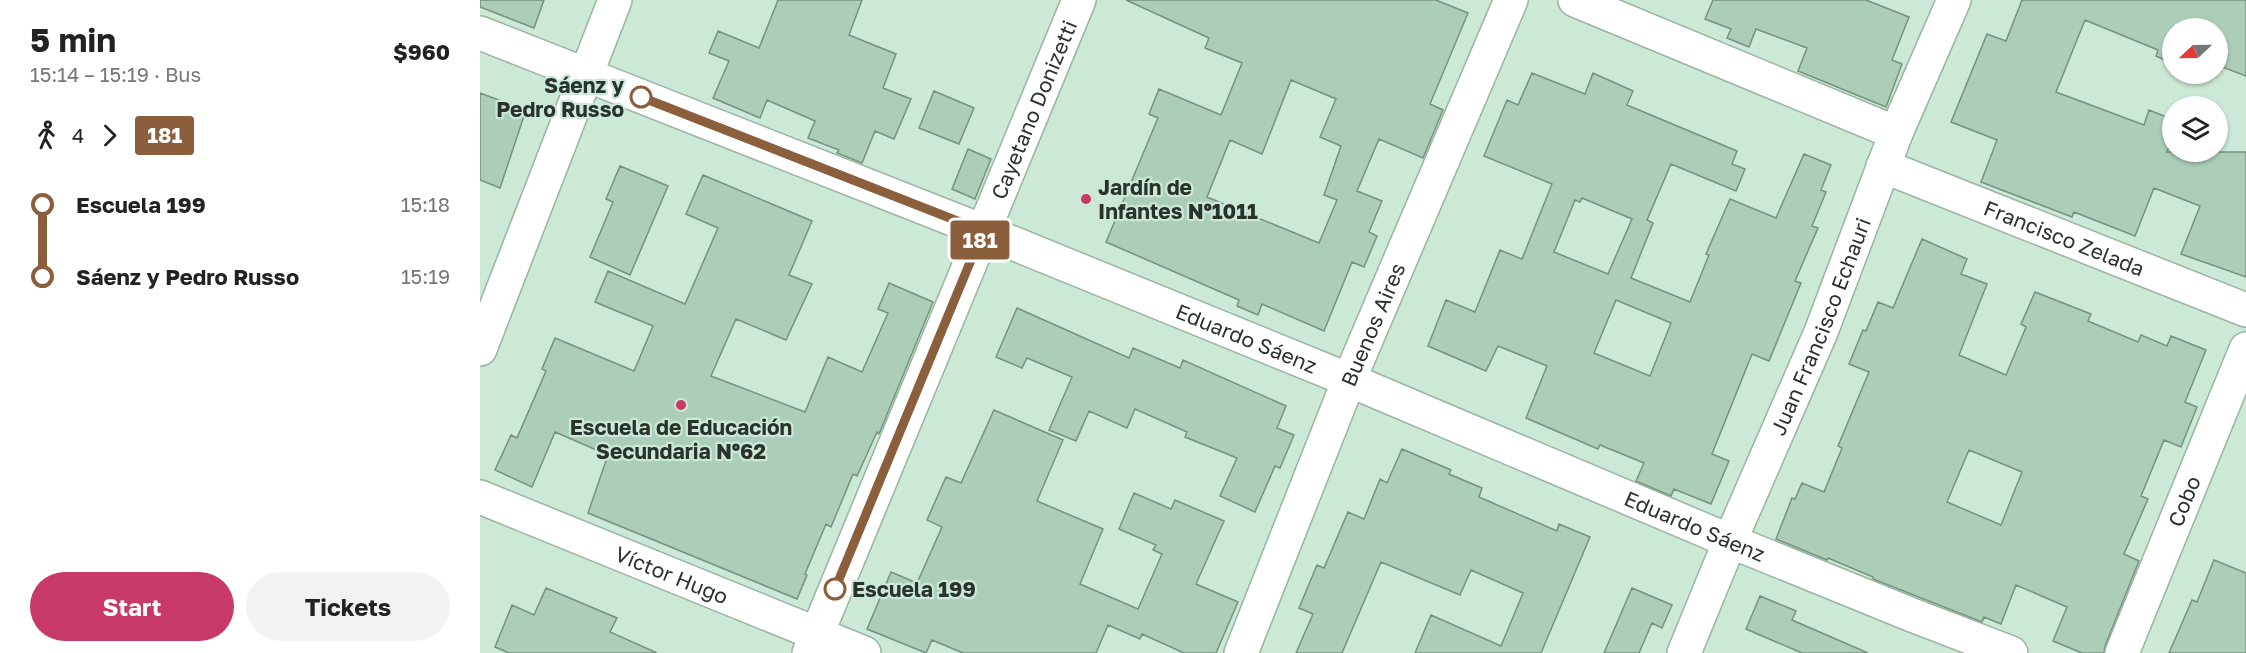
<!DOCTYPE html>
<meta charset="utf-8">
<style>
:root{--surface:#fff;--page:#f2f2f2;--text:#222;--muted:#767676;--accent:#c73966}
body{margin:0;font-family:"Golos Text",sans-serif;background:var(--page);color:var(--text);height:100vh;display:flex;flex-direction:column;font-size:22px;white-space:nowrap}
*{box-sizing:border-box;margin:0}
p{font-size:20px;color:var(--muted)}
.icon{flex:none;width:33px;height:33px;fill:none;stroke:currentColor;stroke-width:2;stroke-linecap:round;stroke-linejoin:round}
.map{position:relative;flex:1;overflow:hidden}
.sheet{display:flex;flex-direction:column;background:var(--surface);width:480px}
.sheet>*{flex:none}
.badge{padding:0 12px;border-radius:4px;font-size:21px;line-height:39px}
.needle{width:39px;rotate:248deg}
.tools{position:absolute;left:1682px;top:18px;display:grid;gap:12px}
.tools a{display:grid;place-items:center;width:66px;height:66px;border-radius:50%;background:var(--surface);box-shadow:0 2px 4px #0004;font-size:30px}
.map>.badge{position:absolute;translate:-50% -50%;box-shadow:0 0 0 3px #fff}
.legs{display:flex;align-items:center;gap:9px;height:66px;padding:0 30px;font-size:20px}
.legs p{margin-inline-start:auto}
.summary{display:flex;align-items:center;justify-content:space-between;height:102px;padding:0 30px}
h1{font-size:33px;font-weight:700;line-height:45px}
.button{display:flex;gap:12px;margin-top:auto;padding:12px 30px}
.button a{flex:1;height:69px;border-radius:36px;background:var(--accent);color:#fff;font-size:24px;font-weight:700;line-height:69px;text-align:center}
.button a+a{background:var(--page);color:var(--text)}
ul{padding:0 30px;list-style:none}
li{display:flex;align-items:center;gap:21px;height:72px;font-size:22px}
li i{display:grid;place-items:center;width:9px;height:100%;margin:0 8px;background:currentColor}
li i::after{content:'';width:15px;height:15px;margin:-8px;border:4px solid;border-radius:50%;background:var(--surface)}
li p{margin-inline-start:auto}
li:first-child i{background:linear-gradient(#0000 50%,currentColor 0)}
li:last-child i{background:linear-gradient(currentColor 50%,#0000 0)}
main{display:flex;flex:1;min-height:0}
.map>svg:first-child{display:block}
</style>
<main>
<section class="sheet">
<div class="summary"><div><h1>5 min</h1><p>15:14 – 15:19 · Bus</p></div><b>$960</b></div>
<div class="legs"><svg class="icon" aria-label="walk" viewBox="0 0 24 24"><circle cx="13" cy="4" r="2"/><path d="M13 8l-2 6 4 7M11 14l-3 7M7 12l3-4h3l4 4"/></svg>4<svg class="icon" aria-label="forward" viewBox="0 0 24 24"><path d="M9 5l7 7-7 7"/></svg><b class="badge" style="background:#8b5e3c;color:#fff">181</b></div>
<ul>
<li><i style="color:#8b5e3c"></i><b>Escuela 199</b><p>15:18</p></li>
<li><i style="color:#8b5e3c"></i><b>Sáenz y Pedro Russo</b><p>15:19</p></li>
</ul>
<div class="button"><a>Start</a><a>Tickets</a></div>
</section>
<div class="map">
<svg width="1766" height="653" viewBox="0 0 1766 653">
<rect width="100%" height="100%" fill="#cce8d6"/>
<!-- building -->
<path fill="#acceb8" stroke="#779180" stroke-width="1.5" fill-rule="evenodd" d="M0 0H64L54 28 0 7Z
M298 0H382L369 35 416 54 403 88 431 99 414 139 395 131 382 163 357 153 359 150 328 138 335 121 287 100 280 118 233 98 249 61 229 53 238 31 279 48Z
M646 0H956L988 13 950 104 963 110 943 158 899 139 877 191 902 201 889 232 897 236 884 267 872 262 844 331 782 304 778 315 757 306 759 300 626 242 678 118 669 114 679 89 741 115 762 63 725 48 729 38ZM811 80 856 99 840 137 861 146 844 195 857 200 839 243 727 197 750 140 782 154Z
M1233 0H1386L1429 17 1412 60 1422 64 1406 107 1318 71 1327 48 1276 29 1269 47 1247 38 1251 29 1225 19Z
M1542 0H1766V76L1737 65V28H1692V63L1676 56 1678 50 1605 20 1576 92 1664 125 1669 110 1692 119V139L1687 152H1766V277L1701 254 1720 206 1674 188 1655 236 1594 212 1592 217 1501 182 1517 140 1471 122 1507 34 1526 41Z
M1052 73 1105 94 1113 73 1153 91 1147 105 1257 151 1252 164 1265 169 1256 191 1191 164 1167 220 1173 223 1151 278 1210 302 1229 255 1226 254 1250 199 1296 218 1324 154 1351 165 1341 190 1346 192 1332 226 1338 228 1315 281 1321 283 1289 361 1272 354 1232 454 1249 461 1231 504 1194 489 1191 496 1156 481 1164 463 1120 445 1118 449 1046 418 1067 366 1018 346 1006 371 948 346 966 300 995 312 1020 250 1042 259 1072 184 1004 156 1027 100 1038 105ZM1102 198 1152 219 1128 274 1074 252 1095 200 1100 202ZM1136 300 1191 323 1170 376 1114 353Z
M454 91 494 108 479 144 439 128Z
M0 93 46 110 20 188 0 180Z
M488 149 511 159 495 199 472 189Z
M140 166 188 186 150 275 110 257 133 202 126 199Z
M223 175 332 221 309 275 332 284 306 340 256 319 231 376 325 412 348 357 382 372 408 313 398 309 409 283 453 302 399 434 397 432 377 476 373 474 351 527 346 524 325 574 327 575 317 599 108 513 128 455 75 432 52 487 15 470 31 435 37 438 66 371 62 369 75 338 154 371 173 326 115 302 128 271 205 304 238 228 206 214Z
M1442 239 1487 259 1481 274 1507 284 1479 355 1526 375 1546 327 1541 324 1555 292 1611 314 1608 321 1658 342 1661 335 1687 346 1691 336 1726 350 1705 402 1717 407 1701 447 1684 440 1661 496 1668 499 1644 554 1659 561 1625 646 1624 653H1602L1573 641 1587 607 1536 585 1521 624 1504 617 1502 622 1393 579V577L1348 558 1347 560 1296 539 1312 498 1315 499 1322 483 1344 492 1362 448 1358 446 1389 372 1369 364 1383 330 1386 331 1398 302 1413 308ZM1489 450 1542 472 1521 525 1467 502Z
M537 308 649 358 653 348 700 368 703 360 806 406 797 428 814 435 800 468 795 466 775 512 740 496 757 458 705 437 707 432 655 409 647 428 609 411 596 441 569 430 592 377 547 358 542 368 516 357Z
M514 410 583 440 557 501 623 529 600 584 658 609 682 554 673 550 676 545 639 529 654 493 691 509 695 500 744 521 716 584 758 602 736 653H704L662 634 660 639 628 625 616 653H483L452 640 446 653 387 629 411 572 437 583 462 527 447 520 466 477 481 483Z
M922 449 971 470 969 474 1002 488 999 497 1077 531 1079 524 1110 537 1061 653H935L951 615 1021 646 1043 593 991 570 980 595 901 562 862 653H816L833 614 819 608 837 565 844 568 868 512 884 519 900 479 907 483Z
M1734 560 1766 573V653H1689L1712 600 1717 602Z
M66 588 137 618 130 632 177 653H29L15 647 32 605 54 615Z
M1152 588 1192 605 1182 628 1172 623 1159 653H1124Z
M1280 596 1316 611 1312 620 1388 653H1322L1266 629Z"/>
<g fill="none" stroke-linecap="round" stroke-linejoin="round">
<!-- minor casing -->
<g stroke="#99b4a3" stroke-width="36">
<g id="minor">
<path d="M1095 0 1416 133"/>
<path id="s1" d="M0 33 503 231 869 380 1250 541 1432 615 1531 653"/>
<path id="s2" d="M1403 166 1766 310"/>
<path d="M0 349 135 0"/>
<path id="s3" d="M0 497 384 653"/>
<path id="s4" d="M329 653 599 0"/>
<path id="s5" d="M761 653 869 380 1031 0"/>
<path id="s6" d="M1204 653 1250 541 1341 332 1416 133 1474 0"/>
<path id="s7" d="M1642 653 1766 349"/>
</g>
</g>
<!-- minor -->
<use href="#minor" stroke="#fff" stroke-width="33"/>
</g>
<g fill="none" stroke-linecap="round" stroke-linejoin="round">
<!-- line-1 casing -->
<g stroke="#fff" stroke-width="14">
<path id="line-1" d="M161 97 503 231 355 589"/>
</g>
<!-- line-1 -->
<use href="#line-1" stroke="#8b5e3c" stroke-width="9"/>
</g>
<!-- markers -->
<g fill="#fff" stroke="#8b5e3c" stroke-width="3">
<circle cx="161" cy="97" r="10"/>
<circle cx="355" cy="589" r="10"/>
</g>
<g fill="#c73966" stroke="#cce8d6" stroke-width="2">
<circle cx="606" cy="199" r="6"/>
<circle cx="201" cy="405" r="6"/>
</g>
<g text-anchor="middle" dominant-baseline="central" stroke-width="4.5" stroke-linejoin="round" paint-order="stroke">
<!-- stop labels -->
<g font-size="21" font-weight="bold" fill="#28332c" stroke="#cce8d6" text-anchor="end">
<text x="144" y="85">Sáenz y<tspan x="144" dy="24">Pedro Russo</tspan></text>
<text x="372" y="589" text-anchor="start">Escuela 199</text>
</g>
<!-- street labels -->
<g font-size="21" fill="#28332c" stroke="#cce8d6">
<text stroke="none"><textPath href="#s4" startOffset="588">Cayetano Donizetti</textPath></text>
<text stroke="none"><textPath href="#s2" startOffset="195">Francisco Zelada</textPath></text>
<text stroke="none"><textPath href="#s5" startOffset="354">Buenos Aires</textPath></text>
<text stroke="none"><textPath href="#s6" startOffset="354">Juan Francisco Echauri</textPath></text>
<text stroke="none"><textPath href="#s1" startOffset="825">Eduardo Sáenz</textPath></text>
<text stroke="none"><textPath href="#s7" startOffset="164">Cobo</textPath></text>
<text stroke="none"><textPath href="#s1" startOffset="1311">Eduardo Sáenz</textPath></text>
<text stroke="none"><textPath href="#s3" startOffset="207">Víctor Hugo</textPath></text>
</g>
<!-- poi labels -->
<g font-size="21" font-weight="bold" fill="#28332c" stroke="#cce8d6" text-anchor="start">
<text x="618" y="187">Jardín de<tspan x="618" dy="24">Infantes Nº1011</tspan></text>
<text x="201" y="427" text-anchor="middle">Escuela de Educación<tspan x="201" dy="24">Secundaria Nº62</tspan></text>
</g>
</g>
</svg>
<div class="tools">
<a><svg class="needle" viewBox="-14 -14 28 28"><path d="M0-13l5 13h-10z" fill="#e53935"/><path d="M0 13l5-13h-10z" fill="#767676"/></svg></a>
<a><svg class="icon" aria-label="layers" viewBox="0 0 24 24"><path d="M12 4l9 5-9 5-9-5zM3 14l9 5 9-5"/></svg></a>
</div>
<b class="badge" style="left:500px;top:240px;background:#8b5e3c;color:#fff">181</b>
</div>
</main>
